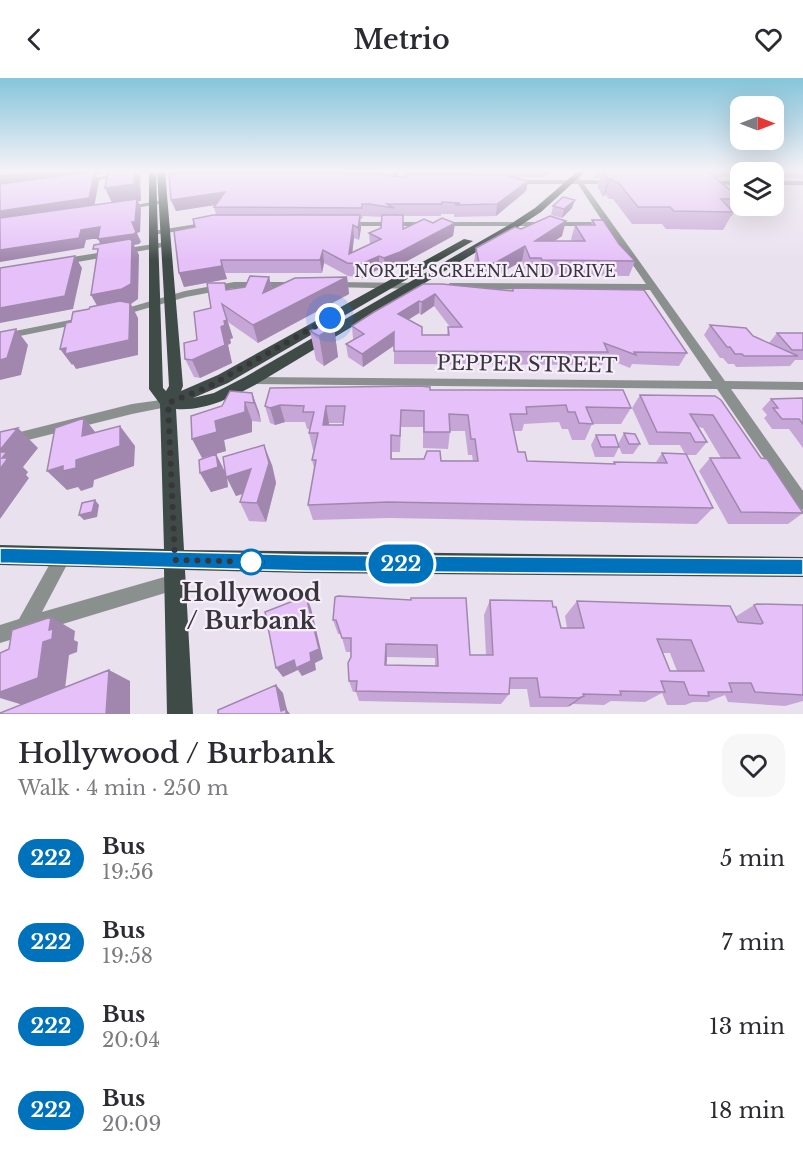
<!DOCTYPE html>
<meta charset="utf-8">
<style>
:root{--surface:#fff;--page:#f7f7f7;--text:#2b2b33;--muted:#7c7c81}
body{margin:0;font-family:"Libre Baskerville",serif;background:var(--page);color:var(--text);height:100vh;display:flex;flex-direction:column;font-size:22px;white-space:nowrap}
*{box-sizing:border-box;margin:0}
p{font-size:20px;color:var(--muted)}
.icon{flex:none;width:33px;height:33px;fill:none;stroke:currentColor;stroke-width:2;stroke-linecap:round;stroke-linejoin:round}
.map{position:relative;height:636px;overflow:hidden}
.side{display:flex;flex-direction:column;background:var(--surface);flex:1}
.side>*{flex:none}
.badge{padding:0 12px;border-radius:20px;font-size:21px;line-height:39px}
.needle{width:39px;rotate:90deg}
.fabs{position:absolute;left:730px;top:18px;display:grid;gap:12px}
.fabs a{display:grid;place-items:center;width:54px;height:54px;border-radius:12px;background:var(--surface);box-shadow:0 6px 24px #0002;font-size:30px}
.you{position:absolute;width:30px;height:30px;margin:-15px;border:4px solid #fff;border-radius:50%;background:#1a73e8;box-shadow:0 0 0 9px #1a73e833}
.map>.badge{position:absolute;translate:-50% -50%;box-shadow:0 0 0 3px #fff}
.round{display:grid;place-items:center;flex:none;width:63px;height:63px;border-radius:18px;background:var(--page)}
.summary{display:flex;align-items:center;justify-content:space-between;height:102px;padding:0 18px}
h1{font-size:28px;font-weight:600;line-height:45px}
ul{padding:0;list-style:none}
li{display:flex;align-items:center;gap:18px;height:84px;padding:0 18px}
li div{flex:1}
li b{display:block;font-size:22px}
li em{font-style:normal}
li .badge{min-width:66px;font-weight:700;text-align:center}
header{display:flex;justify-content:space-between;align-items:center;height:78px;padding:0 18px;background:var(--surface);font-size:27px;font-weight:600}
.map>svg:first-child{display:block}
</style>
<header><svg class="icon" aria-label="back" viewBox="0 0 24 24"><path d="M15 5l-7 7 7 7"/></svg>Metrio<svg class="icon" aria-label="heart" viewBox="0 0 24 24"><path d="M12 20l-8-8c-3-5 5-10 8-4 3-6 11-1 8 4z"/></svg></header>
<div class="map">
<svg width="803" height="636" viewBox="0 0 803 636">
<rect width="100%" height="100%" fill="#eae1ef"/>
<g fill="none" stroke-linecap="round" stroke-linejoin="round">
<!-- minor -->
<path fill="#89908d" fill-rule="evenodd" d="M138 93H154L84 104 81 102Z
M393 93H399L397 104 392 103Z
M576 97 581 102 615 103 616 104 613 106H584L725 303 803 304V312L731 311 803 413V432L798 430 717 311 246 306 244 303 246 300 250 299 712 303 650 212 450 211 445 208 450 205 646 206 606 148H346L342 146 346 144H603L578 106H513L510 104 513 102H575L573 99Z
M705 103H741V107L703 106V104Z
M774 103H803V107H774Z
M163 122 165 123V125L123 132 119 130Z
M209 144 213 146 212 148 153 157 149 155 153 153Z
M166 164H169V168L60 187 56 184 60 181Z
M234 204H294L299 207 294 210H234L186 219 120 238 115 235 117 233 185 213Z
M333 204 417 205 422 208 417 211 330 209V205Z
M80 240 84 241V245L0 262V256Z
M168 321 172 322 174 325 172 328 132 336 0 369V359L132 326Z
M63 471 69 473 71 479 42 534 175 496 181 498 183 504 181 510 175 512 0 565V547L19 541 57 473Z"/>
<!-- major -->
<path fill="#3f4b47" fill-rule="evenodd" d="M149 93 156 95 163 310 166 313 169 308 157 93H165L183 308 181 313 218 297 464 161 473 163 228 305 193 320 214 315 245 299 512 145 535 130 578 93H586L541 134 518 149 255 307C230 320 206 333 176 331L184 472 803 479V499L306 495 185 492 193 636H167L164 491 0 487V467L164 471 160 326 149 311Z"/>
</g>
<!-- wall -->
<path fill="#c6a6d6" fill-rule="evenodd" d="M170 93H384V96L391 98 406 99 408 96V93H552L544 99H512L528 103 526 113 496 138 454 139V136H441V138H403V151L433 145H455L453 158 400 187 385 193 379 191 362 200 348 198 324 185 322 195H225L227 201 184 209 179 195 195 149 216 137 214 129 215 127 176 133 171 122V96ZM363 138 382 139 381 150 369 155 370 166 352 175 354 160 359 162 361 150 360 141H362Z
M596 93H803V102L799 100 774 99V94H741V99H714L741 120V122L732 138H731L723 152 666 151 662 146H632L613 121H609L605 116 603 119 597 108 600 100H594Z
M553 128 572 130 562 140 551 137Z
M592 142 619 166 635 183 629 198 538 197 537 195H526L522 183 492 200H477L474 185 476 170 521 151 562 158 554 163H572L571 161 575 147H591Z
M269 199 272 211 347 199 349 216 258 265 228 244 233 260 230 261 231 265 228 267 232 285 200 300 194 299 185 281 227 212 245 209Z
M423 206 512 212 513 210 687 275 679 288 632 286 630 290 605 280 602 287 394 286V267L363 289 348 279 346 266 354 261H353L352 248ZM434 228 450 249H448L447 257H422L408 242 419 235 421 237Z
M710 247 753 258 769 265 777 255H803V282H795L790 288 736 289 734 286H728L723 280H720L704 257Z
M334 249 338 279 324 288 316 282 310 253Z
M430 312 631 330 621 346H592L585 362H572L568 351H562L559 344 524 346 522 353H514L518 374 527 383 613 386 614 384H656L662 375 685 376 680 367H649L632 330 640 317 715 318 761 380 803 433V435L788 446H728L699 393 710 380H721L703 350 698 349 707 364 696 377H687L713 430 697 446 389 440 313 442 308 427 314 390 312 382 315 372H313L309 355 310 351H307L305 344H285L275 347 270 345 265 328ZM329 345H343V347H329ZM401 349H423V370L448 371 450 353H465L468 377H472L473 383 392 381V374H400Z
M252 315 259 334 261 344 252 343V354L224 362 226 373 202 380 222 328Z
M803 320V370L789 351H772L764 340 767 337 762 331 771 321Z
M624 355 640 366 633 376H622L618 366Z
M596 357 619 369 614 379H595L591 367Z
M216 376 225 394 272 387 276 405 266 444 249 443 240 424 243 416 236 418 227 400 228 409 211 414 200 395Z
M335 519 470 577H486L484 537 490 522 553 529 561 550H567L565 538 577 523 735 539 754 527H803V623L785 628 728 624 725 617 707 624H693L685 627H667L662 615 645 624 611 623 604 627 573 626 566 629H530L527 611H509V616L501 626 359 623 356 614H353L349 603 351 574H346L341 556H338L333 542ZM663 575H670L677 593H670ZM387 579 435 580V588L386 587Z"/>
<!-- shaded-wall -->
<path fill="#a187ae" d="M40 93H101V95L96 96 99 103 94 130 0 144V98Z
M134 93H138L140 97 141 123H138L141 131 140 154 137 155 141 164 139 166 134 167 139 177 138 221 131 226 138 240V277L76 291 73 286 72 287 60 271 100 233 91 217 103 172 98 161 113 127 105 110Z
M546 93H552L544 99Z
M611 100 605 116 603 119 608 102Z
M528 103 526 113 496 138 497 126Z
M225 114 228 125 176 133 171 122Z
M575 122 572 130 562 140 564 131Z
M360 137 361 150 359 162 358 150Z
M566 143 562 158 532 178 535 163Z
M455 145 453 158 400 187 385 193 384 180Z
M353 147 354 160 351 185 349 176Z
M100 149 105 159 86 162 84 170 0 184V172L81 152Z
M525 168 522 183 492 200 495 185Z
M323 172 324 185 322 195 320 182Z
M75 178 82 190 73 231 0 245V230Z
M379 178V191L362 200 361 186Z
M221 182 227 201 184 209 179 195Z
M269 199 273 216 263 215Z
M347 199 349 216 258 265 253 247Z
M435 216 434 228 421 237 422 224Z
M419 223V235L398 248V236Z
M222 226 233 260 230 261 231 265 228 267 232 285 200 300 192 282Z
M334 249 338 279 324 288 319 258Z
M16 251 28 267 21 297 0 302V282Z
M394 254 395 267 363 289 362 276Z
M252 315 259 334 261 344 254 325Z
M245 324 252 343V354L224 362 226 373 202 380 192 361 215 343Z
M280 327 285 344 275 347 270 330Z
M326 328 329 345 326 363 323 347Z
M84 340 100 360 120 348 135 368 134 388 94 402 93 409 81 413 78 409 67 412 47 393 76 382 82 358Z
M18 350 38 370 23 389 28 394 26 397 29 400 0 441V372Z
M264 367 272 387 276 405 266 444 257 425Z
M216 376 226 396 251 391 259 410 236 418 227 400 228 409 211 414 200 395Z
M95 422 99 427 97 439 84 442 79 437Z
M306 518 311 530 323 581 315 585 316 592 302 598 298 592 283 599 276 590 310 575Z
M51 539 75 553 74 562 78 564 77 574 69 577 65 611 23 627 0 620V623V590L43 564 49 552Z
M386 566 387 579 386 599 385 587Z
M109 592 130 603V636H106Z
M276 607 283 615 287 632 290 636H284L281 633Z
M584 618 570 628 566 629 579 620Z"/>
<!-- building -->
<path fill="#e6c1f9" stroke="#a187ae" stroke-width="1.5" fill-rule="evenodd" d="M0 93H40L0 98Z
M95 93 89 120 0 133V106Z
M108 93H134V106L105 110Z
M603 93H707L741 121H721L733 134 674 133 670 129H638L618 104H615L611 100 608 102Z
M204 95 382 96 391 98 406 99V96L504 97 528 103 497 126 455 127 460 125 442 124V126H387L394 130 369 126H362V130L214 129 225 114 171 122 169 96Z
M563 119 575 122 564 131 553 128Z
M137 121 135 144H132L136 154 134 156 98 161 100 149 81 152 79 160 0 172V140Z
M213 137H360L358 150 353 147 349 176 381 161 369 155 381 150 382 137H403V151L424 141 433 145 442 140 455 145 400 174 384 180 379 178 361 186 347 185 323 172 320 182H221L222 188 179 195 174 153 195 149 193 141Z
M550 138 566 143 535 163H585L575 147H595L592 142H603L619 166 635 183 542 182 541 180H530L525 168 495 185H479L476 170 515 149 521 151Z
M130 161 132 163 131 206 122 211 91 217 98 171H93L94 167Z
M75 178 65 218 0 230V190Z
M250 198 269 199 263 215 295 200 347 199 253 247 222 226 227 242 224 243 225 247 221 249 225 267 192 282 185 281 184 265 197 262 194 234 211 230 207 205H225L226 212 245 209Z
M423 206H442L513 213V210L644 212 687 275 634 274 636 277 604 265 608 274 394 273V254L362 276 346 266 364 256 352 248 374 234ZM435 216 462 249H448L449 257H422V249L398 236 419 223 422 224Z
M120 223 130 225 129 262 65 276 66 270 60 271 66 245 71 244 73 234 89 231 90 229Z
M326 244 334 249 319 258 310 253Z
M710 247 746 250 753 258 798 278H744L742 276H735L730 269H727Z
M16 251 7 280 0 282V254Z
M777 255H803V272H792Z
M419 308 430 309V312H623L631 330 586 329 593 346 579 345 575 334H568L566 327 526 329 527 336H510L518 374H525L527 383 615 386 614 384 667 385 662 375 686 376 713 430 388 424 308 427 316 382H312L318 355H309L314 334H303L304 328 280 327 270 330 265 328 270 310ZM326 328H345L343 347H323ZM401 332 424 333V354H450L449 336 468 337 471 361H475L478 383H441L440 373H427L424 381H391V357L400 358Z
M230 313 252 315 254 325 245 324V334L215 343 217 354 192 361 191 338 222 328Z
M640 317 715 318 721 322 761 380 767 381 803 435 741 434 710 380H740L713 337 690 336 707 364H695L690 355 657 354Z
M803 320V346L799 341H782L773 330H778L771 321Z
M84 340 82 358 120 348V368L76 382V390L63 393V388L47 393 55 350Z
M18 350 0 372V354Z
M624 355 635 356 640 366H629Z
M596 357H615L619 369H601Z
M264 367 269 385 257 425 240 424 251 391 226 399 223 379Z
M0 374H7L2 380H8L0 391Z
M216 376 218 389 200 395 199 382Z
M95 422 92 434 79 437 82 425Z
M306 518 319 571 310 575 311 583 296 590 294 582 276 590 265 534Z
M338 518 411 522V520H466L470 577H493L490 522 552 523 553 529H556L561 550H584L577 523 730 528 738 544 761 546 763 545 754 527 757 526 803 527V617L755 614 751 605H729L732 614H708L709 618 689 617 684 604 661 603 665 614 620 613 621 617 583 616 584 618 579 620 540 619 537 600H510L509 616 356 613 357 603H349L348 585 351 579V560H342L336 542H333L335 519ZM657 561 691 562 704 593H670ZM386 566 437 567 438 588 385 587Z
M51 539 49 552 53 551 52 561 43 564 38 600 0 614V575L9 571 12 552Z
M109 592 106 636H0V635Z
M276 607 281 633 286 631V636H218V632Z"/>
<!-- sky -->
<linearGradient id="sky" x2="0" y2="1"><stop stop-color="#85c5da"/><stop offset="0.51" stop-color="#f6f2f8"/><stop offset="1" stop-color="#f6f2f8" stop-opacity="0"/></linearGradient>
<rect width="803" height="182" fill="url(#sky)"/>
<!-- line -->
<path fill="#0072bc" stroke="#fff" stroke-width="1.5" d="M0 470 306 477 803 481V497L306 493 0 485Z"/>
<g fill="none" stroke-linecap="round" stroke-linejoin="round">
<!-- walk -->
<path stroke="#39363b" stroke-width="6" stroke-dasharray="0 10.8" d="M251 484H262L175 482 168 325 208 309 330 240"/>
</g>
<!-- markers -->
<circle fill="#fff" stroke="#0072bc" stroke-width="3" cx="251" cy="484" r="12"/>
<g text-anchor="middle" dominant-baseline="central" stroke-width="4.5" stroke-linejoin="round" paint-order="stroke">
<!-- far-street labels -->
<g font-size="16" fill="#39363b" stroke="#f7eefc">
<text x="485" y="193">NORTH SCREENLAND DRIVE</text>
</g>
<!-- street labels -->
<g font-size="20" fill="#39363b" stroke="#f7eefc">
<text transform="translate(527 286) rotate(1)">PEPPER STREET</text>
</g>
<!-- near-stop labels -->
<g font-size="24" font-weight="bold" fill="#39363b" stroke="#f7eefc">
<text x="251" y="514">Hollywood<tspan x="251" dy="28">/ Burbank</tspan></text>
</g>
</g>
</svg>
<div class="fabs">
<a><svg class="needle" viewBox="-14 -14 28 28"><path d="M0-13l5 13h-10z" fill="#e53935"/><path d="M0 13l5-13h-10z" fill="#7c7c81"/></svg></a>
<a><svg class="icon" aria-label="layers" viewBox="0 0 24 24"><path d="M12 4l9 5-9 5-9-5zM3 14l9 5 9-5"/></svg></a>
</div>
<div class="you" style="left:330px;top:240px"></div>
<b class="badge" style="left:401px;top:486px;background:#0072bc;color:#fff">222</b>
</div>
<section class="side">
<div class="summary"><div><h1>Hollywood / Burbank</h1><p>Walk · 4 min · 250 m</p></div><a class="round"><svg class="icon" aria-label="heart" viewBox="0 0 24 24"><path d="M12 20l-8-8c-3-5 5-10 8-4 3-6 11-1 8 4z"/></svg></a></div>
<ul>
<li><span class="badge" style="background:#0072bc;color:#fff">222</span><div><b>Bus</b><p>19:56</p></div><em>5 min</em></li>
<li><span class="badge" style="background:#0072bc;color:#fff">222</span><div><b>Bus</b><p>19:58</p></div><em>7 min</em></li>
<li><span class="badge" style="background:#0072bc;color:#fff">222</span><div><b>Bus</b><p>20:04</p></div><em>13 min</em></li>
<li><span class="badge" style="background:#0072bc;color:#fff">222</span><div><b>Bus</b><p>20:09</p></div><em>18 min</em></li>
</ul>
</section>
